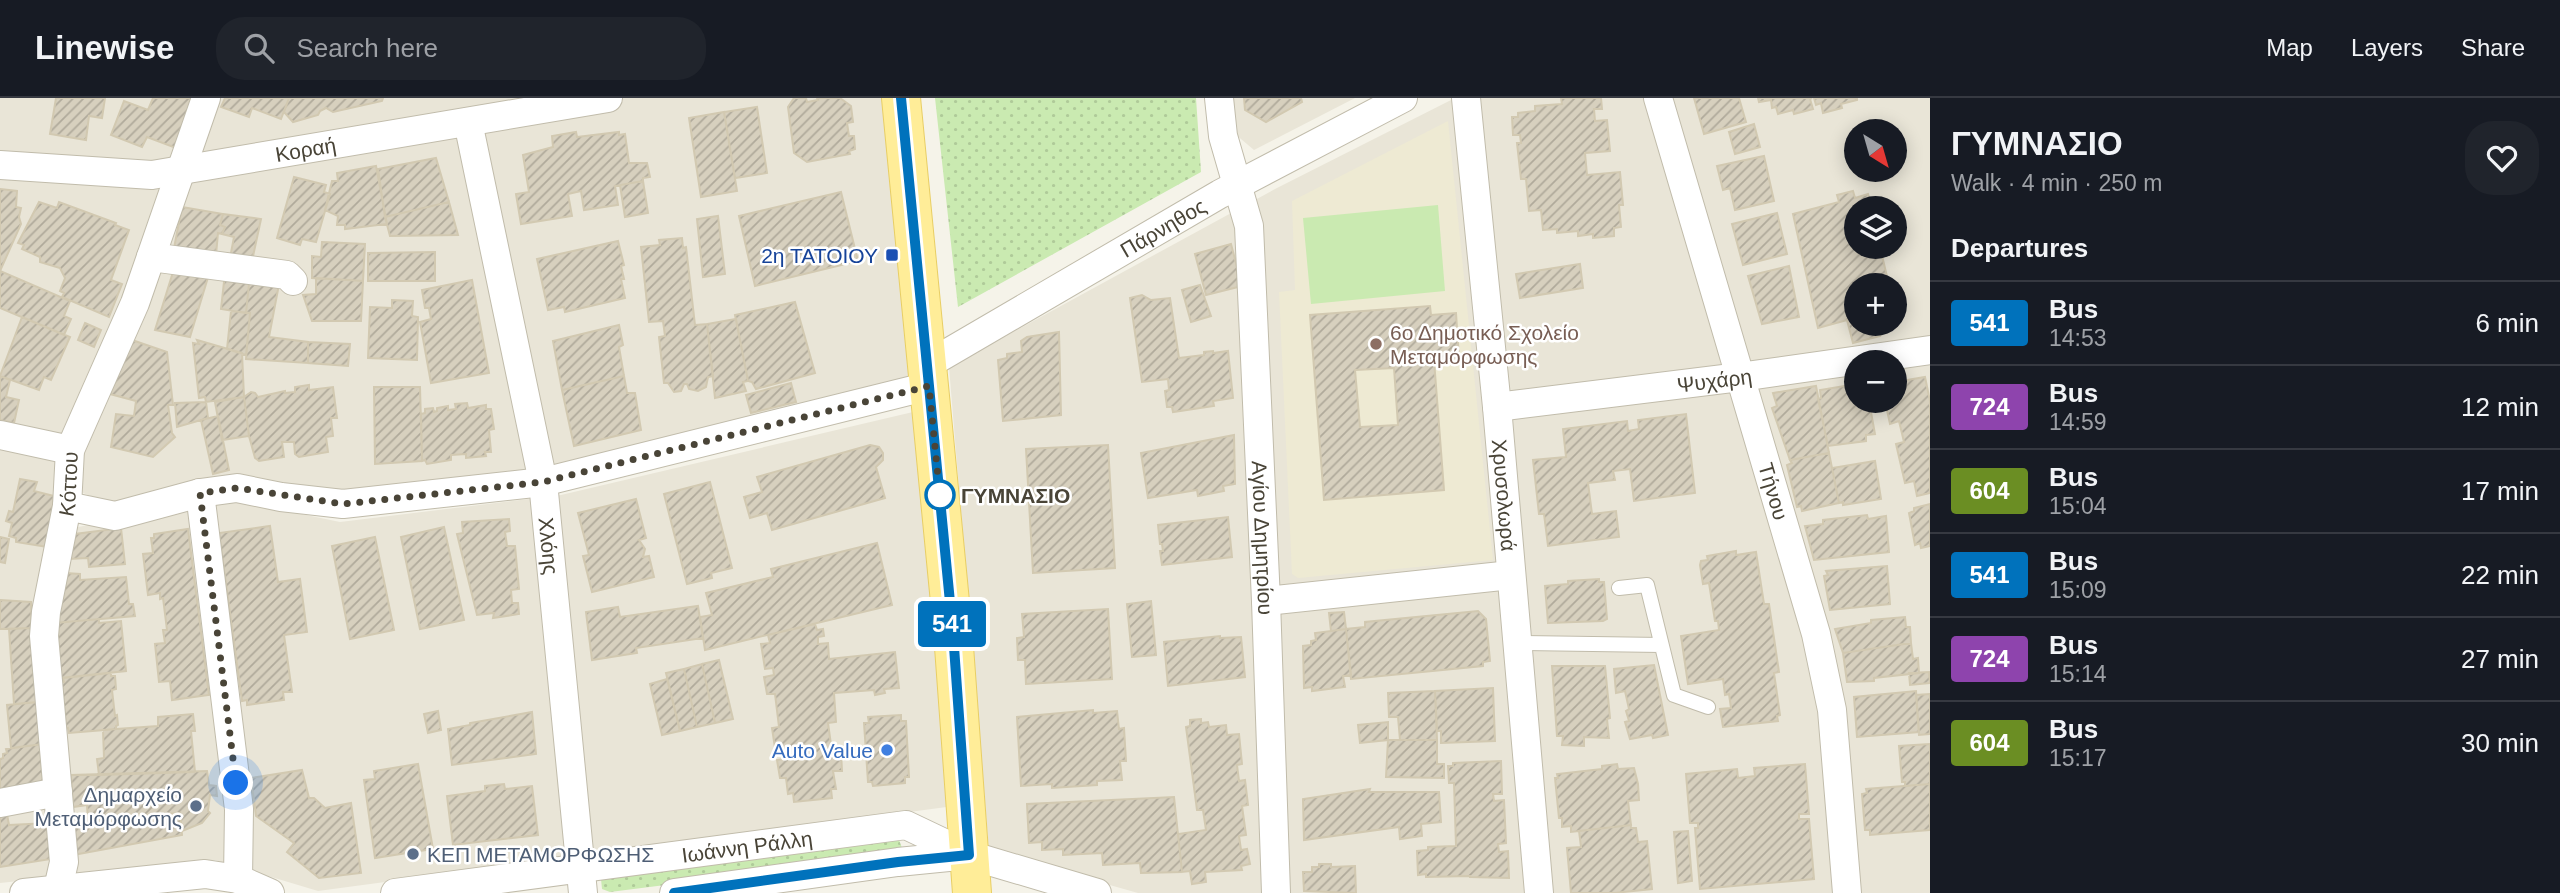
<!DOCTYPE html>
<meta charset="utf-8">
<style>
:root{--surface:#171b24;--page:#20242c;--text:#f1f3f6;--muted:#9ea1a6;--line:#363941}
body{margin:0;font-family:Arial,sans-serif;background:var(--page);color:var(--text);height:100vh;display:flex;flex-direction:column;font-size:26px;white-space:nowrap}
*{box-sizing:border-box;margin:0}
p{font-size:23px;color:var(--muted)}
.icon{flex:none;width:38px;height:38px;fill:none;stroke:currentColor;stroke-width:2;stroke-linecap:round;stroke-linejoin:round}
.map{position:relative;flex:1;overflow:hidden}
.side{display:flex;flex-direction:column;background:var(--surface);width:630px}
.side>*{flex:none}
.badge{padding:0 14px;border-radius:5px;font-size:24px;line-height:46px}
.needle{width:46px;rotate:143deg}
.fabs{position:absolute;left:1844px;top:21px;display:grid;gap:14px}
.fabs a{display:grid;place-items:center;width:63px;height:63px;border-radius:50%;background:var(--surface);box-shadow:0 4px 18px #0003;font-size:35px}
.you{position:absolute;width:35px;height:35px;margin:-18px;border:5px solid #fff;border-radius:50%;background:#1a73e8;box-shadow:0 0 0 10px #1a73e833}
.map>.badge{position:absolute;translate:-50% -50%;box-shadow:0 0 0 4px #fff}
h2{padding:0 21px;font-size:26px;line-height:63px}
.round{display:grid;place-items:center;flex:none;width:74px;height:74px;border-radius:28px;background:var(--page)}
.summary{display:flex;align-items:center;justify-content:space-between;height:119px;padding:0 21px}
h1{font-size:33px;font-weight:700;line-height:52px}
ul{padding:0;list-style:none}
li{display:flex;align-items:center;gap:21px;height:84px;padding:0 21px;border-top:2px solid var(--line)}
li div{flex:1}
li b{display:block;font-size:26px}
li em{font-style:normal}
li .badge{min-width:77px;font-weight:700;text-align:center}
header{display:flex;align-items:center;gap:42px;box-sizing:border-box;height:98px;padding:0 35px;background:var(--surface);border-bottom:2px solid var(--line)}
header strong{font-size:33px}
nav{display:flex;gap:38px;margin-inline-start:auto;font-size:24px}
.search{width:490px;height:63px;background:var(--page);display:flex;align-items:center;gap:18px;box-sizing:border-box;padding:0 24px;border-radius:28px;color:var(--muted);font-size:26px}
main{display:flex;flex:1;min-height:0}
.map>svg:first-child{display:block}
</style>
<header>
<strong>Linewise</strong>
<div class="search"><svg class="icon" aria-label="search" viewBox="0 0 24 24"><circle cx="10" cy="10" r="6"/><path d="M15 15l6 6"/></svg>Search here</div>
<nav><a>Map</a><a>Layers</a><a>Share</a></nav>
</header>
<main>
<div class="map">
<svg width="1930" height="795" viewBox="0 0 1930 795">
<defs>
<pattern id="green-dots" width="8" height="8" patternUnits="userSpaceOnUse" patternTransform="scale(1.75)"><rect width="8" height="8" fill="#caeab1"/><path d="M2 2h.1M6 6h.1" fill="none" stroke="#afca99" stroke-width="1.8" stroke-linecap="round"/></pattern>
<pattern id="building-hatch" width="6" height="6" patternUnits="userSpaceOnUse" patternTransform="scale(1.75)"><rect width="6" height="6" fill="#d7d0be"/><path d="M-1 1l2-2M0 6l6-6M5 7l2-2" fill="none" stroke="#b0aa9b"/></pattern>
</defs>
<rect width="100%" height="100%" fill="#f5f3e9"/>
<!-- residential -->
<path fill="#e9e5d7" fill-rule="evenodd" d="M0 0H886L914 282 561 371 344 398 111 406 83 395 78 371 0 332Z
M1226 0H1355L1254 52 1228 30Z
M1455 0 1528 795H1138L989 753 949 269 1275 91Z
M1480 0H1930V795H1550ZM1857 33H1895V72H1857ZM1857 110H1895V149H1857ZM1857 187H1895V226H1857ZM1857 264H1895V303H1857Z
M913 314 954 708 318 793 215 762 0 785V349L61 362 73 430 191 407 239 403 340 424 561 397Z"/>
<!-- education -->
<path fill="#eeead3" d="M1448 23 1493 462 1298 480 1292 476 1279 194 1295 192 1292 103Z"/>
<!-- green -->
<path fill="url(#green-dots)" d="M935 0H1196L1201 74 958 209Z
M892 739 899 742 902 750 895 758 610 794 602 791 601 781Z"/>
<!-- pitch -->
<path fill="#caeab1" d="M1438 107 1445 193 1311 206 1303 120Z"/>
<!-- building -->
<path fill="url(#building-hatch)" stroke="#d2c9b1" stroke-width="2" fill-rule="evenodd" d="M56 0H105L102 20 89 18 86 42 50 36Z
M153 0H195L176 50 147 39 142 49 111 37 124 3 148 12Z
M225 0H289L281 21 252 10 249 19 221 9Z
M289 0H383L382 3 333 14 326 10 320 13 318 17 293 24 284 14Z
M794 0H806L807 4 818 2 817 0H840L851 8 853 24 847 25 849 38H854L855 51 849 53 850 56 807 64 794 55 788 9Z
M1244 0H1301L1302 4 1266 24 1245 12Z
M1561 0H1601L1602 11H1594L1595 23 1607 22 1610 53 1585 55 1587 77 1620 74 1623 107H1619L1621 129 1614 130V138L1593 140V136L1578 138V133L1557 135V131L1543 132 1541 112 1529 113 1526 81H1521L1517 45H1521L1520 37H1513L1512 19H1518V15L1535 13V8L1562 6Z
M1694 0H1739L1746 24 1704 36Z
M1758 0H1812L1810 1 1813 11 1794 16 1793 12 1778 16 1776 9 1772 10 1771 2 1759 4Z
M1814 0H1857V2L1841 6 1842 10 1823 15 1821 5 1816 7Z
M757 9 767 75 735 80 724 14Z
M724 14 737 93 701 99 689 20Z
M1754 26 1760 49 1735 56 1729 34Z
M576 34 577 39 619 34V37L625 36 629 65H647L650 79 643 80V83L615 88 618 107 584 112 581 93 568 96 572 118 521 126 516 96 529 94 523 57 553 49 552 38Z
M1764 58 1774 103 1735 112 1730 90 1723 92 1717 68Z
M436 60 449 104 385 119 378 71Z
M376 68 387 126 345 131V127H337L338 118 325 112 332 83H338L337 75Z
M294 79 326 87 324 94 330 96 316 144 302 141 300 147 277 140Z
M643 83 648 115 625 119 620 87Z
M0 91 17 93 16 109 21 110 19 119 21 126 0 173Z
M1853 93 1855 100 1868 96 1872 110H1857V149H1880L1889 187H1857V226H1877L1880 238 1853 245 1847 222 1818 230 1793 116 1839 104 1837 97Z
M841 94 858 163 755 188 739 118Z
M39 104 57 110 59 104 116 125 115 127 129 132 111 182 122 186 109 219 62 199 64 195 60 193 65 180 60 170 40 164V159L22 151 24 147 18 145Z
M449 104 458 137 390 138 385 119Z
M182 109 223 116 220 127 225 129 222 136 218 135 216 157 174 150Z
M1777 115 1787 156 1743 167 1732 126Z
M223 116 261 121 252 163 230 160 234 139 222 136 225 129 220 127Z
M718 118 725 176 703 179 697 121Z
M682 140 683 150 686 149 695 227 707 226 713 278 708 279 706 289 698 293 689 291 687 286H684L681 293 674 294 668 285H664L659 239 665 238 663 223 649 224 641 149 660 147 659 142Z
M618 143 624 167 621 168 624 181H621L625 200 565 214 564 209 548 212 537 161Z
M322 144 365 146 363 183 312 180V158L321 159Z
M1231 146 1242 188 1206 197 1195 156Z
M435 154V183H368V155Z
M1580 166 1583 190 1520 200 1516 176Z
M1789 168 1799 219 1762 226 1748 178Z
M0 173 70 203 64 218 71 221 64 237 0 210Z
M173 174 209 176 190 239 155 232Z
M225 175 250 176 246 215 221 211Z
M250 176 280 181 269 239 308 244V265L246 261 250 215H246Z
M316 180 363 183 361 223H312L303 197 316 196Z
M472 182 489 275 431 285 420 224 431 221 429 210H425L422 192Z
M1200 187 1211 218 1191 224 1182 192Z
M1142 197 1151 202 1170 200 1179 260 1204 257V254L1213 253V255L1228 253 1233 300 1213 303 1214 308 1173 314 1172 309H1167L1165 293 1169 292 1168 281 1142 284 1130 200Z
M392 202 413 203 412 218 418 219 417 262 368 260 370 209 392 210Z
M795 204 815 275 756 291 752 284 748 283 735 217Z
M1430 208 1431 217 1456 215 1459 260 1434 262 1444 392 1324 402 1310 217ZM1394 270 1398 327 1360 329 1355 272Z
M231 213 250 215 246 257 227 251Z
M22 219 70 239 51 282 44 279 39 292 0 278Z
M736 221 748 283 743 284 746 293 715 300 707 226Z
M85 225 101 232 94 249 78 242Z
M619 227 623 247 619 249 624 278 562 292 553 243Z
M1059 234 1061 317 1003 323 998 262 1007 260V256L1022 254 1021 243 1027 239Z
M132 242 167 254 173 307H168L172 335 175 339 153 359 111 349 116 316 134 318 136 303 110 296Z
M197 242 242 255 244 299 206 304 205 299 199 300 193 245 199 246Z
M308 244 350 246 348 268 308 265Z
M0 278 10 282 6 299 19 302 14 325 0 322Z
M624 278 627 295H635L641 332 574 348 562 292Z
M1925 279 1930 303V395L1917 398 1914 383 1905 385 1896 346 1904 344 1899 323 1890 326 1885 303H1895V284Z
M791 285 796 304 751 315 746 297Z
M1857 286V303H1869L1875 336 1866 337V343L1828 348 1818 301 1821 300 1820 292Z
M309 287V292L333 289 337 320H331L333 338 326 339 328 354 299 359 295 356 294 344H282L284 359 259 363 255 360 249 338 244 299 251 294 255 295 258 299 285 293V295L295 294V289Z
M1816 288 1829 355 1790 362 1772 310 1777 308 1773 295Z
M374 289H420L422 363 375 366Z
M244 299 249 338 222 342 215 304Z
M206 304 208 320 177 329 175 305Z
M467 305 468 310 486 307V311H491L494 331 489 332 491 354H485L486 358 466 360V356L451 357V362L427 366 425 362 422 363 421 316 425 315V311L433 310 434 314 437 313V310L448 308V312L456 311 455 306Z
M1686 316 1695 395 1634 403 1630 371 1613 373 1615 382 1588 385 1592 416 1616 413 1619 439 1548 448 1544 416H1539L1533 362 1566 359 1563 331 1627 323 1628 333 1639 331 1638 322Z
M218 318 229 372 213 376 201 322Z
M1234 337 1235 386 1223 388 1224 393 1198 398 1197 392 1148 400 1141 355Z
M870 347 879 349 883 355V362L876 369 885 400 772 432 767 415 750 420 744 399 762 394 757 379Z
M1108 347 1115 470 1033 475 1026 351Z
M1829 355 1839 405 1802 413 1801 408 1797 409 1787 367 1792 365 1790 362Z
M1875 363 1881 401 1843 407V404L1839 405 1832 370Z
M20 381 37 384 34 393 54 398 48 449 16 444V440L9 438 12 425 6 423 9 413 13 414Z
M710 384 732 470 711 475 712 480 687 486 664 396Z
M636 401 646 440 639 442 645 451 643 459 649 458 654 479 592 494 583 458 589 457 578 415Z
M1930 406V448L1921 450 1920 445 1915 447 1909 415 1914 413V410Z
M1867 417 1868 421 1886 418 1889 454 1814 462 1805 428 1823 426V422Z
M1228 419 1232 459 1162 467 1160 453H1163L1162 446H1160L1158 427Z
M509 421 510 433 505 434 507 448H515L519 491 511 492 512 505H518L519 516 493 520 494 515 477 517 457 436 463 435 462 424Z
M270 428 278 484 300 481 307 534 284 537 292 594H283L284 602 247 607V602L242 603 219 435Z
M444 429 464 522 420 531 401 439Z
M121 430 125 466 89 469 88 460 69 461 75 436Z
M188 431 209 597 172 602 170 583 159 584 155 546 165 545 163 532H167L163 500 160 501V495L148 497 143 456 153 455 151 440H154V436Z
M0 439 9 441 5 465 0 464Z
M375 439 394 532 350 541 332 448Z
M877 445 892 507 705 552 700 519 712 517 706 495 773 479 771 471Z
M1736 453V457L1756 454 1764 506H1769L1779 574 1774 575 1780 617 1777 618 1778 623 1723 629 1720 611 1731 610 1729 596 1725 597 1723 581 1688 586 1681 538 1719 532 1718 523H1715L1709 485 1703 486 1700 467 1701 463 1708 462 1707 458Z
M1887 468 1890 506 1830 512 1824 478 1828 477 1826 473Z
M65 475 80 476V482L126 479 129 506H133L135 518 55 525Z
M1599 481V484H1604L1607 521 1603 523 1548 525 1545 488 1568 486V483Z
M0 502 31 504 32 530 0 531Z
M1151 503 1156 557 1132 559 1127 506Z
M698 508 703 540 636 550 637 555 592 562 586 514 618 509 620 519Z
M1108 511 1112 581 1026 586 1025 562H1018L1017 540 1024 539 1022 516Z
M1478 513 1486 521 1490 563 1483 564V568L1351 581 1346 531 1365 529V524Z
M1344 514 1346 531 1331 533 1329 515Z
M1905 519 1906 529H1910L1911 545 1843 555 1835 531 1871 525V522Z
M99 521V525L121 523 126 573 60 580 55 525Z
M815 526 817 532 823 531 824 538 818 539V546L828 545 829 561 895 554 899 590 884 591 885 595 875 597 874 592 834 595 836 624 828 625 832 654H841L842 673H833L836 691H831L832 700 794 704 793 695 788 696 786 680H780L777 662 784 661 782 649 775 650 772 630 779 629 775 596H767L764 579 774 577 773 570 765 571 761 546 770 545 768 537Z
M32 530 38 604 14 606 9 531Z
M1346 531 1351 577 1343 578 1345 589 1312 593V589L1304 590 1303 548 1311 547V543L1316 542 1315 535Z
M1220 538V540L1241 539 1245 579 1168 588 1164 544Z
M1911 545 1913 561 1918 560 1919 575 1874 580V583L1847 584 1843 555Z
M719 562 733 621 715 625 702 566Z
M702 566 715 625 697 629 684 571Z
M1654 567 1668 637 1653 640 1652 637 1630 641 1625 624 1629 623 1626 613 1629 611 1625 593 1616 595 1614 571Z
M1552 568H1605L1610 620 1607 621 1609 640 1584 639V648L1562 647 1563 638H1557Z
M684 571 697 629 680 633 666 575Z
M1929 574 1930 585 1910 587 1909 575Z
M111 575V578H115L116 591 112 592 115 618 117 617 118 627 116 628V631L69 635 68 630 63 631 58 584H64L63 580Z
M667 581 680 633 662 637 650 586Z
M1493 590 1495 643 1441 645V633H1437L1435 593Z
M1435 593 1437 642H1400L1398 619H1389L1388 595Z
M1916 593 1919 634 1857 639 1854 599Z
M1930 596V636L1919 637 1916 597Z
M39 604 43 646 11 650 7 607Z
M1093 612V615L1117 613 1119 631 1124 630 1126 663H1120L1122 682 1097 683V687L1052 690V686L1021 688 1017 619Z
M438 613 441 632 428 635 424 616Z
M532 614 536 656 452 667 448 631 470 627V625Z
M193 616 195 633H191L195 674 99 677 97 661 104 660 103 632 158 628V619Z
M901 617V623H906L909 679H905V685L873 688 872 684H868L864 625H869L868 619Z
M1201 621V625L1208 624 1209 629 1226 627 1227 637 1239 636 1242 666 1237 667 1239 683 1245 682 1248 707 1242 708 1246 737 1239 738 1241 752 1247 751 1250 766 1241 768 1242 772 1205 774 1206 784 1192 786 1190 773 1182 774 1178 736 1206 732 1203 712H1197L1186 629 1190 628V622Z
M1388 624V642L1360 645 1358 627Z
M1388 642H1437V666H1444V680L1386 679Z
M43 646 50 689 0 698V661L3 660V656L7 655 6 651Z
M1930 646V686L1905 688V684H1902L1899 648Z
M1501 663 1502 696H1493L1494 703 1504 702 1506 745 1498 746 1499 754 1508 753 1509 780 1470 779V778L1426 779V776L1418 777 1417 753 1428 752V749L1456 748 1454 685H1449L1448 668H1453V665Z
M418 666 433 751 375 760 364 682 375 681 374 673Z
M1617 666 1618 671 1634 670 1638 686 1639 702 1628 703 1631 727 1571 734V728L1562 729V720H1559L1555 680H1558L1557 676 1602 671V668Z
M1805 666 1809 716H1799V721H1809L1814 781 1700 791 1695 730H1698V725H1690L1686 676 1737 671 1738 680 1755 678 1754 670Z
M302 672 309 700H314L325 710 351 705 361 775 319 780 287 754 294 745 256 718 251 680Z
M207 673 209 687 216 688 217 698 210 697 208 713 210 715 202 725 182 733 180 715 88 722 87 707 73 709 71 677Z
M504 686 505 691 532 688 538 737 453 747 447 698 485 693V688Z
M1930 686V732L1870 737V732H1865L1862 696 1867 695 1866 691Z
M1370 691 1369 694H1439L1441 724 1421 726 1422 738 1400 741 1399 729 1304 742 1303 701Z
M1174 699 1182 774 1141 775 1140 765 1103 767 1102 755 1063 757V751L1042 752V744L1029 745 1027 706Z
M6 711 9 727 48 725 51 761 0 769V712Z
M180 715 182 737 73 757V721Z
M1631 727V730H1636L1638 744 1647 743 1652 791 1614 795H1571L1567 750 1581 749 1579 733Z
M1688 733 1692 783 1678 785 1674 734Z
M1319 766H1331V769L1355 768 1356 795 1304 793 1303 774H1312V769H1319Z"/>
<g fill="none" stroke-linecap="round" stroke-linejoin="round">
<!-- lane casing -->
<g stroke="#c1bcab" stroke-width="16">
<path id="lane" d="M1619 490 1647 487 1674 597 1708 609
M1516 545 1661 547"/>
</g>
<!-- street casing -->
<g stroke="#c1bcab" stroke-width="30">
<g id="street">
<path id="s1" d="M1219 0 1223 38 1249 128 1266 503 1276 795"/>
<path id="s2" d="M1466 0 1497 309 1539 795"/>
<path id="s3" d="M1658 0 1816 536 1832 612 1847 795"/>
<path id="s4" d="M468 24 543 384 583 795"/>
<path id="s5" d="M0 67 152 77 608 0"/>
<path d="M151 159 287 177 293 183"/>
<path id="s6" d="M927 267 1220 96 1403 0"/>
<path id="s7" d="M1497 309 1740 279 1930 252"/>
<path d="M0 337 70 352"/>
<path d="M200 395 239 711 238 781"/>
<path d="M67 408 115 418 200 395 237 390 281 399 343 406 543 384 929 288"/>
<path d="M1266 503 1511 477"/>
<path d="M0 705 58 694"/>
<path d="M24 795 205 776 238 781 270 795"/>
<path id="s8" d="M57 795 64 764 44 538 46 514 67 408 70 352 135 205 206 0"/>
<path id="s9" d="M395 795 906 727 969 757 1097 795"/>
<path d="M674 795 898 764 969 757"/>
</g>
</g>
<!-- primary casing -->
<g stroke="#e8ce65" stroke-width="40">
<path id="primary" d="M901 0 953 535 972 795"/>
</g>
<!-- lane -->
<use href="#lane" stroke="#fff" stroke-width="14"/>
<!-- street -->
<use href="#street" stroke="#fff" stroke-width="28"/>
<!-- primary -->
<use href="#primary" stroke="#ffed98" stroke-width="38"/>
</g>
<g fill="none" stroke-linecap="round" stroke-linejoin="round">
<!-- line casing -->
<g stroke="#fff" stroke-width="16">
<path id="line" d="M674 795 898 764 969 757 953 535 901 0"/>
</g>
<!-- line -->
<use href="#line" stroke="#0072bc" stroke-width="10"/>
<!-- walk -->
<path stroke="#494437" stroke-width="7" stroke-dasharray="0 12.6" d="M236 685 200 395 237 390 343 406 543 384 929 288 940 399V397"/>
</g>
<!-- markers -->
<rect fill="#1a4fb4" stroke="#fff" stroke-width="2.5" x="885" y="150" width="14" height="14" rx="3.5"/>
<circle fill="#8d6e63" stroke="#fff" stroke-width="2.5" cx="1376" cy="246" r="7"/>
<circle fill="#fff" stroke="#0072bc" stroke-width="3.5" cx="940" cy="397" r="14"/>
<circle fill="#3f7fe0" stroke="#fff" stroke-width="2.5" cx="887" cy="652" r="7"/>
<g fill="#5c6f8a" stroke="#fff" stroke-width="2.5">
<circle cx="196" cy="708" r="7"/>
<circle cx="413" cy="756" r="7"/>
</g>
<g text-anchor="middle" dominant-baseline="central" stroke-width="5" stroke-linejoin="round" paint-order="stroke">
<!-- street labels -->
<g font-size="21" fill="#494437" stroke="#fff">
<text stroke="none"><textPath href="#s5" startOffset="308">Κοραή</textPath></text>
<text stroke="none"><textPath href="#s6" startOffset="273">Πάρνηθος</textPath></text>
<text stroke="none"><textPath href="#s7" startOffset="219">Ψυχάρη</textPath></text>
<text stroke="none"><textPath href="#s8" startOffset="413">Κόττου</textPath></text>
<text stroke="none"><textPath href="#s3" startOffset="410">Τήνου</textPath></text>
<text stroke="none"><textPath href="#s2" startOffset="399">Χρυσολωρά</textPath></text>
<text stroke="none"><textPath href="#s1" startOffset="444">Αγίου Δημητρίου</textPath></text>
<text stroke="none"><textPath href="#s4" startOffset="432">Χλόης</textPath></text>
<text stroke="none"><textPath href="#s9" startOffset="355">Ιωάννη Ράλλη</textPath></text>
</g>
<!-- transit labels -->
<g font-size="21" fill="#164399" stroke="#fff" text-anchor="end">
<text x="878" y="157">2η ΤΑΤΟΙΟΥ</text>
</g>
<!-- education labels -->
<g font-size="21" fill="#785e54" stroke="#fff" text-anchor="start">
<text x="1390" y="234">6ο Δημοτικό Σχολείο<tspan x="1390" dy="24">Μεταμόρφωσης</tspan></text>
</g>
<!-- stop labels -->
<g font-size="21" font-weight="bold" fill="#494437" stroke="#fff" text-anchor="start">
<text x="961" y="397">ΓΥΜΝΑΣΙΟ</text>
</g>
<!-- shop labels -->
<g font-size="21" fill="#366cbe" stroke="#fff" text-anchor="end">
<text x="873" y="652">Auto Value</text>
</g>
<!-- service labels -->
<g font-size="21" fill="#4e5e75" stroke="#fff" text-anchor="end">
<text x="182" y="696">Δημαρχείο<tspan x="182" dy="24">Μεταμόρφωσης</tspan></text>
<text x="427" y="756" text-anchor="start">ΚΕΠ ΜΕΤΑΜΟΡΦΩΣΗΣ</text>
</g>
</g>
</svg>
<div class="fabs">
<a><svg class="needle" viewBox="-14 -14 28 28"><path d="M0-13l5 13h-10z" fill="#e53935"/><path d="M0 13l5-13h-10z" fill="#9ea1a6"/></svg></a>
<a><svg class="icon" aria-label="layers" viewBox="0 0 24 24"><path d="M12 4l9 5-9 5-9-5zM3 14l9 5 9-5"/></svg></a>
<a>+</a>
<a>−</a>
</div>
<div class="you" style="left:236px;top:685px"></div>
<b class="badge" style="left:952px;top:526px;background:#0072bc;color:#fff">541</b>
</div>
<section class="side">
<div class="summary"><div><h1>ΓΥΜΝΑΣΙΟ</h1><p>Walk · 4 min · 250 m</p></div><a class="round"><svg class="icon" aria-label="heart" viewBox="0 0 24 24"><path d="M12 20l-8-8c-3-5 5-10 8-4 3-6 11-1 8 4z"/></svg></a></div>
<h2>Departures</h2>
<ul>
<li><span class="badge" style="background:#0072bc;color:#fff">541</span><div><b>Bus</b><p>14:53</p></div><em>6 min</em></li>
<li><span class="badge" style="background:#8e44ad;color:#fff">724</span><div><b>Bus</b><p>14:59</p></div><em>12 min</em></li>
<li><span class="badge" style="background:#6b8e23;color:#fff">604</span><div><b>Bus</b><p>15:04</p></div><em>17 min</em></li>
<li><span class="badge" style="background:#0072bc;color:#fff">541</span><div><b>Bus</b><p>15:09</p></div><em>22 min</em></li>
<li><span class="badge" style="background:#8e44ad;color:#fff">724</span><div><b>Bus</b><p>15:14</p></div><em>27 min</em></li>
<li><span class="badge" style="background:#6b8e23;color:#fff">604</span><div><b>Bus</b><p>15:17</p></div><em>30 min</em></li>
</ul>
</section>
</main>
